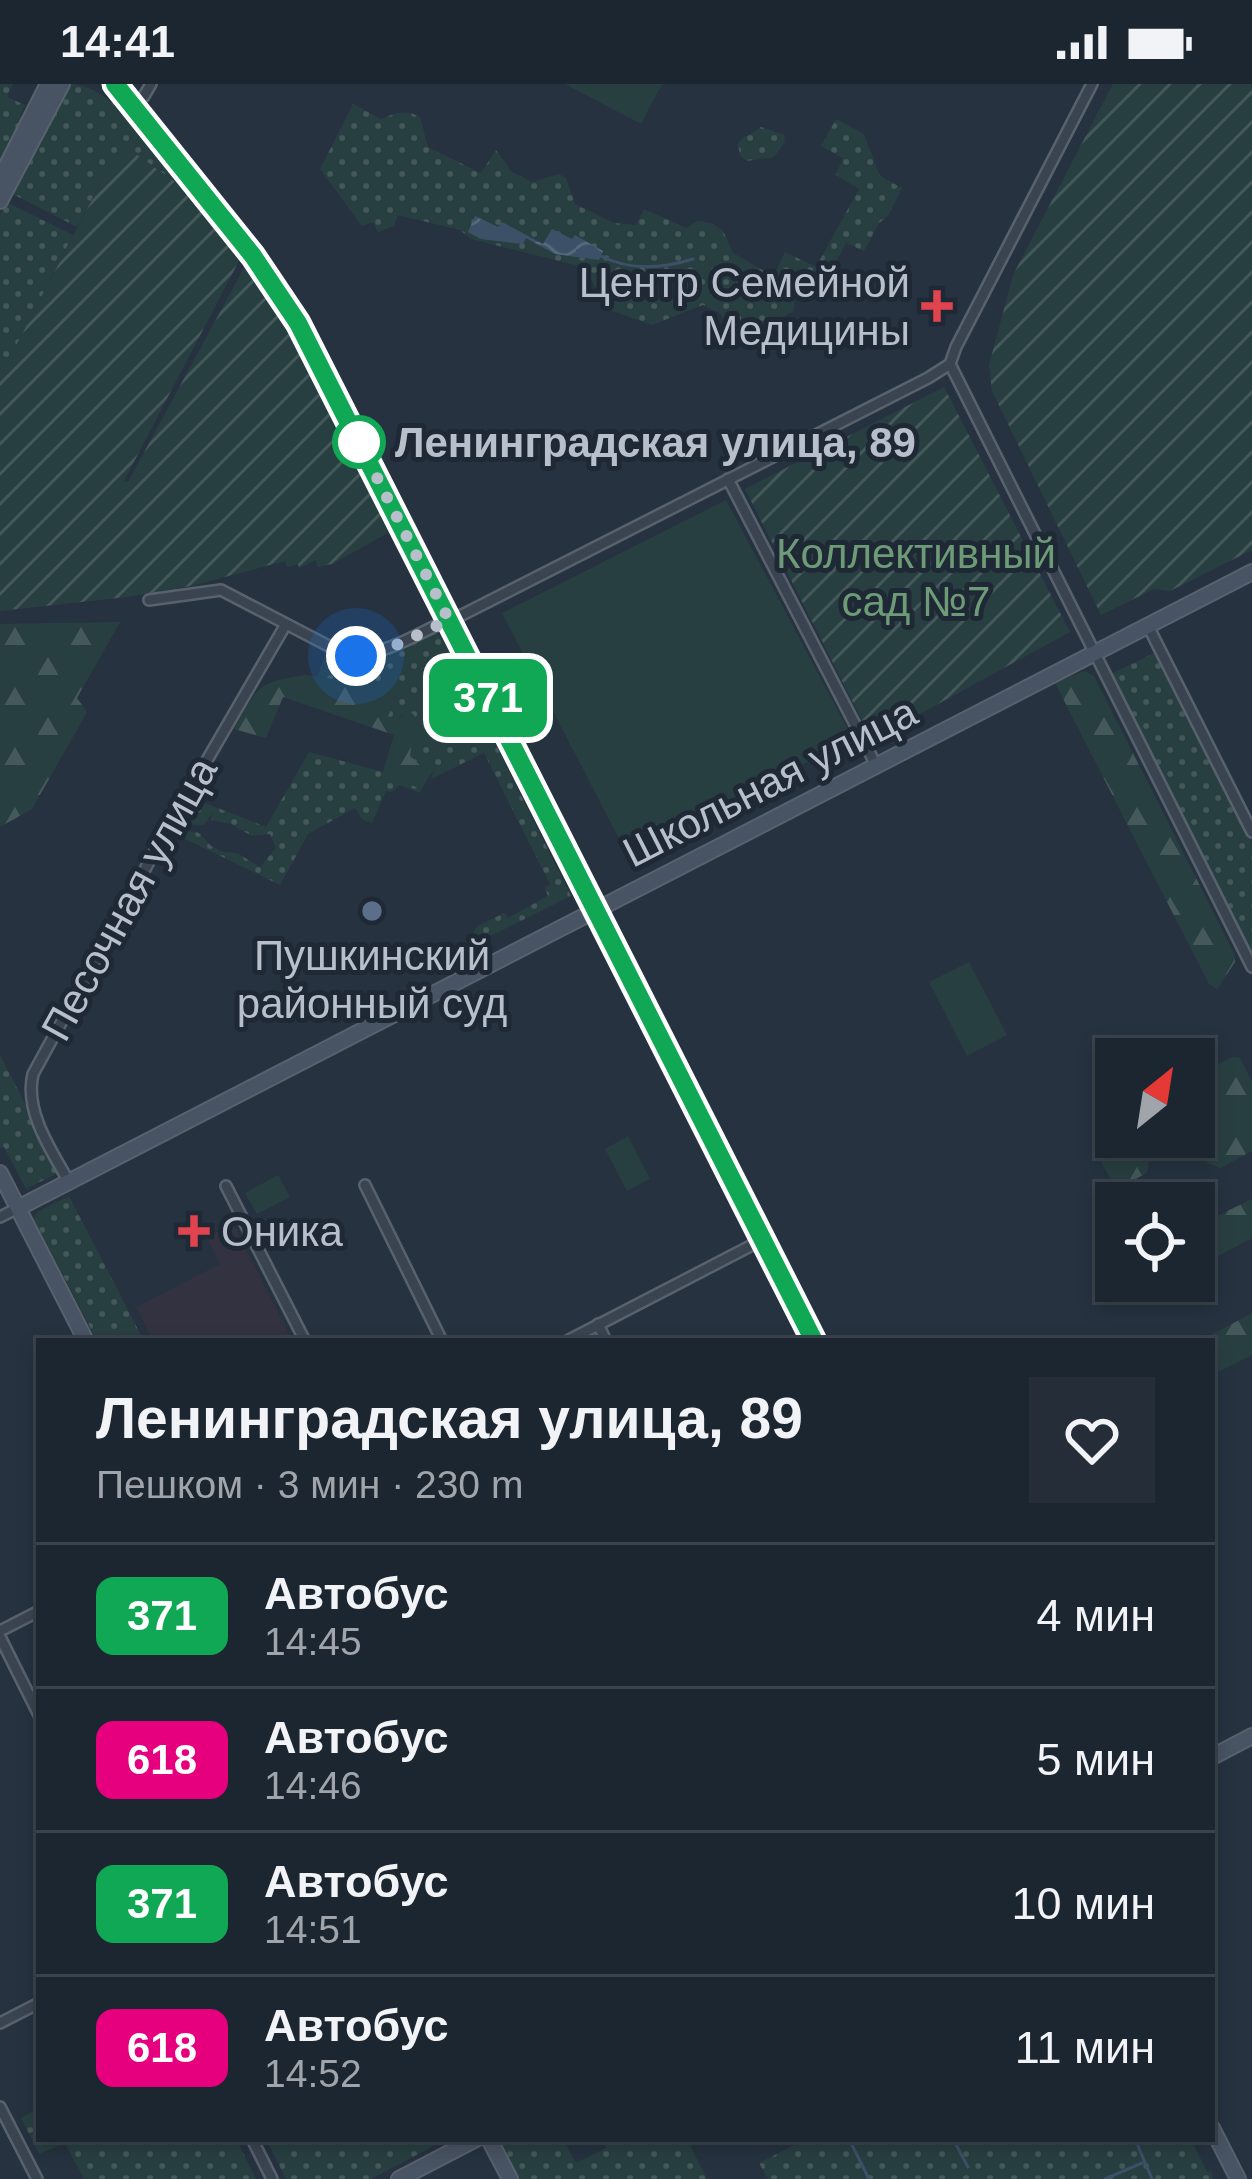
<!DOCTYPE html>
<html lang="ru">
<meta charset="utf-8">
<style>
:root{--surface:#1c2630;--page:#252e38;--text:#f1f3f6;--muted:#a0a5ab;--line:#3a434c}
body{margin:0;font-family:Arial,sans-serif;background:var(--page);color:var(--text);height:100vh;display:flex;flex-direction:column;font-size:45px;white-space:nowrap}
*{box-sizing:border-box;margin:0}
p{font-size:39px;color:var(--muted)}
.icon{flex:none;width:66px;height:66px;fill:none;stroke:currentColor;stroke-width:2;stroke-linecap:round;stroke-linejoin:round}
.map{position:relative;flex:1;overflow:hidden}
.drawer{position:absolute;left:36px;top:1254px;width:1179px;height:804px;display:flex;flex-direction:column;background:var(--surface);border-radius:0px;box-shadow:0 6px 18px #0003,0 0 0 3px var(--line)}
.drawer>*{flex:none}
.badge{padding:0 24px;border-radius:18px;font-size:42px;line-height:78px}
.needle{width:78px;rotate:30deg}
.fabs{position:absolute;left:1095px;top:954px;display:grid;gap:24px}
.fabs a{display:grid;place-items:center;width:120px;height:120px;border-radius:0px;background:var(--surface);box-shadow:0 6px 18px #0003,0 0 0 3px var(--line);font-size:60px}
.you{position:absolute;width:60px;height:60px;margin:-30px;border:9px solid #fff;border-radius:50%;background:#1a73e8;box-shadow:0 0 0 18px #1a73e833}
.map>.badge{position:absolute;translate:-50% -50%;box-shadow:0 0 0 6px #fff}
.round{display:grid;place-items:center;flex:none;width:126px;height:126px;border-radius:0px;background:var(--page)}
.overview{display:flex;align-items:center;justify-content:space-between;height:204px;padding:0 60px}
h1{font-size:57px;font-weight:600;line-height:90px}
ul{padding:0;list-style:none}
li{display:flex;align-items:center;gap:36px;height:144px;padding:0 60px;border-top:3px solid var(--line)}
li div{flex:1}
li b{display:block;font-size:45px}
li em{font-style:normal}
li .badge{min-width:132px;font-weight:700;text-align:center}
.status{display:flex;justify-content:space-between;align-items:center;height:84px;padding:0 60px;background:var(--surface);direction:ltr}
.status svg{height:33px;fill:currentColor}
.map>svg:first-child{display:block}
</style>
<div class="status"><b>14:41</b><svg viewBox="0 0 49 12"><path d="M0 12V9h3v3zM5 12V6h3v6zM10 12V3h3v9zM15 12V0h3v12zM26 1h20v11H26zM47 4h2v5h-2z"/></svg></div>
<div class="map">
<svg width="1252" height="2095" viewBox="0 0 1252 2095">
<defs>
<pattern id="grass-dots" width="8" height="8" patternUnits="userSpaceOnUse" patternTransform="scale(3)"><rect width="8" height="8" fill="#283f41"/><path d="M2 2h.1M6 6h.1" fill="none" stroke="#45595b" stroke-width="1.8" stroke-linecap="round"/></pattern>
<pattern id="forest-firs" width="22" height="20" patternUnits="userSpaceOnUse" patternTransform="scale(3)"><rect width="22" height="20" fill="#283f41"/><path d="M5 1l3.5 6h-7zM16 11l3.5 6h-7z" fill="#45595b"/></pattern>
<pattern id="garden-furrows" width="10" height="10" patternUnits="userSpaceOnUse" patternTransform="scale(3)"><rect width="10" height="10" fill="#283f41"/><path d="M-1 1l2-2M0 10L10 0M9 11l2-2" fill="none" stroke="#45595b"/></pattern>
<pattern id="water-waves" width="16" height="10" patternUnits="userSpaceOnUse" patternTransform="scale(3)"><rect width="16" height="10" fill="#3c5168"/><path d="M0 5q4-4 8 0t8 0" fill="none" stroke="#56687c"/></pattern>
</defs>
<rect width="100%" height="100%" fill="#263240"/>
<!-- medical -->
<path fill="#333241" d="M233 1140 293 1257H153L136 1223 220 1180 207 1153Z"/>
<!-- grass -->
<path fill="url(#grass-dots)" d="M0 0H13L7 13 25 21 20 31 22 33 16 52 0 83Z
M68 0C107 0 137 45 160 74L164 71 198 114 130 66 115 71 77 143 11 109Z
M353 20 381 35C395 29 406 25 420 33L428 63 481 89 496 66 512 88 532 98 559 90 566 94 575 120 614 139 636 141 644 125 686 144 698 137 711 139 723 147 733 169 769 190 777 185 785 168 816 183 859 105 836 91 843 74 821 62 836 35 864 50 880 92 902 104 888 132 879 139 864 167 846 159 822 206 795 203 794 227 737 256 720 229 703 221 652 241 610 226 583 183 471 155 460 146 398 131 394 142 378 148 373 138 362 142 320 85Z
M761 43 784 51 785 58 774 73 747 77 740 72 738 59C744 51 753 50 761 43Z
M6 118 73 151 0 293V131Z
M433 549 442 552 571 812 476 859 472 850 478 842 504 829 508 834 548 812 545 804 550 800 484 669 431 695 434 685 421 682 409 671 411 664 416 660 419 642 415 638 414 631H402L394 642 388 632 396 612 390 595 374 601 317 593 327 567C372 586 393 568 433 549Z
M1156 568 1252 759V871L1111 590Z
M309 668 383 688 402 699 422 704 420 709 399 701 392 708 386 707 372 739 363 736 355 724 308 750 280 801 175 750 177 744 199 749 211 762 223 768 237 769 260 783 276 764 270 750 252 752 231 740 211 736 212 729 204 741 183 740 195 715 266 743Z
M0 971 60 1088 26 1105 4 1063 0 1064Z
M69 1112 144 1257H97L34 1135 37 1128Z
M39 2024V2055H236L256 2095H84L65 2059 39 2070 21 2034Z
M266 2055H447L371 2095H286Z
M505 2055H563L576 2079 606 2064 602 2055H687L707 2095H519L502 2062 506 2059Z
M806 2055H1191L1207 2088 1211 2087 1213 2093 1211 2095H768L759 2079Z"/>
<!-- forest -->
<path fill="url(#forest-firs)" d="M120 538 77 614 87 628 32 725 0 743V540Z
M1084 587 1094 592 1235 871V878L1217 905 1209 900 1055 599Z
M305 591 374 601 390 595 401 596 388 632 394 641 408 626 414 631 415 639 433 649 429 659 416 660 411 664 410 672 421 682 431 678 434 685 422 704 402 699 383 688 394 651 283 613 266 654 234 645C258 603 255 599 305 591Z
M1232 973 1240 974 1252 998V1067L1220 1084C1205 1078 1173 1059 1160 1060L1150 1072 1147 1089 1116 1105 1101 1077 1102 1072 1137 1053H1194V993Z
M1252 1115V1154L1216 1173 1208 1201 1170 1221 1158 1197H1194V1122L1200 1134 1207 1137Z
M1252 1229V1271L1212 1291V1257H1200Z"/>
<!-- garden -->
<path fill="url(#garden-furrows)" d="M1113 0H1252V466L1170 507 1154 505 1101 531 992 307 989 281 1013 191Z
M130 66 198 114 241 173 124 397 128 398 246 180C304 264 349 355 388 449L332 480 318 483 316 476 299 484 298 480 287 483 285 477 191 502 127 513 0 527V293L115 71Z
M944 303 1070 548 872 656 745 405Z"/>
<!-- pitch -->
<path fill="#283f41" d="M565 0H662L641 40Z
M726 416 853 655 627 770 502 529Z
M969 878 1007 951 967 972 929 898Z
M628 1052 650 1095 627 1107 605 1065Z
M278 1091 290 1113 257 1130 245 1109Z"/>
<!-- water -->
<path fill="url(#water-waves)" d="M475 132 498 143 502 138 543 160 552 145 572 155 575 151 603 167 599 176 555 170 526 154 523 160 481 155 468 148Z"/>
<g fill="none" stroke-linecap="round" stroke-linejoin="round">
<!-- stream -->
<path stroke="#3c5168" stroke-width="3" d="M601 172C630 187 661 185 693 175
M849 2055 869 2095
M953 2055 968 2083
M1135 2055 1152 2095
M1105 2095 1142 2079"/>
<!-- street casing -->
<g stroke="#58626d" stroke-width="14">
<path id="street" d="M133 22 144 12 151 0
M950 280 1252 883
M728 395 876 681
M149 516 221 506 340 568C384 578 421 544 462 531L928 294 950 280 956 263 1092 0
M1148 542 1252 748
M69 1098C51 1066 24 1027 33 990L167 745 286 540
M365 1101 442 1257
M226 1102 305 1257
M0 1133 18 1124
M598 1240 606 1257
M567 1257 762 1156
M0 1547 39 1527
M0 1553 39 1631
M0 1939 39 1919
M0 2023 37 2095
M252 2055 272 2095"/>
</g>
<!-- secondary casing -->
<g stroke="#58626d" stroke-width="18">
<path id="secondary" d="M115 0 253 172 298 239 814 1257
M0 95 48 0
M0 117 62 0
M0 1089 86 1257
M18 1124 1252 488
M1212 1673 1252 1652
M1212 2044 1238 2095
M489 2055 510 2095
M399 2095 476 2055"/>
</g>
<!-- street -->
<use href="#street" stroke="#3a4450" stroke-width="9"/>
<!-- secondary -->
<use href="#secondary" stroke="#485363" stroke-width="14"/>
</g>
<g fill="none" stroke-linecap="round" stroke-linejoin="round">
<!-- line casing -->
<g stroke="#fff" stroke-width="27">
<path id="line" d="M115 0 253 172 298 239 814 1257"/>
</g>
<!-- line -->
<use href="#line" stroke="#10a855" stroke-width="18"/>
<!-- walk -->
<path stroke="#b7bfca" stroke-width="12" stroke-dasharray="0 21.6" d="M356 572 388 565 449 536 359 358"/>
</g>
<!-- markers -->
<g fill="#e0444e" stroke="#1f2935" stroke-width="4.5">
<path d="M931 204h12v12h12v12h-12v12h-12v-12h-12v-12h12z"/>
<path d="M188 1129h12v12h12v12h-12v12h-12v-12h-12v-12h12z"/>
</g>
<circle fill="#fff" stroke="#10a855" stroke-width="6" cx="359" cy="358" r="24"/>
<circle fill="#5c6f8a" stroke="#1f2935" stroke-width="4.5" cx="372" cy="827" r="12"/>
<g text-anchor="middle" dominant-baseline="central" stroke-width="10" stroke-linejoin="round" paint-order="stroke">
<!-- poi labels -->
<g font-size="42" fill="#b7bfca" stroke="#1f2935" text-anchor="end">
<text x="910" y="198">Центр Семейной<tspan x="910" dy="48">Медицины</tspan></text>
<text x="372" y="871" text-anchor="middle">Пушкинский<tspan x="372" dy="48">районный суд</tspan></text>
<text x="221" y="1147" text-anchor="start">Оника</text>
</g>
<!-- stop labels -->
<g font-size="42" font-weight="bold" fill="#b7bfca" stroke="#1f2935" text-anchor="start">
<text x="395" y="358">Ленинградская улица, 89</text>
</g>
<!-- park labels -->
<g font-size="42" fill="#6e9b77" stroke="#1f2935">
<text x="916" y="469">Коллективный<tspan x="916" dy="48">сад №7</tspan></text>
</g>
<!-- street labels -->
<g font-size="42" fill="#b7bfca" stroke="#1f2935">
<text transform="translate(770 698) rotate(-27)">Школьная улица</text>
<text transform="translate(129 815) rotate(-61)">Песочная улица</text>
</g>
</g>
</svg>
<div class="fabs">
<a><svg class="needle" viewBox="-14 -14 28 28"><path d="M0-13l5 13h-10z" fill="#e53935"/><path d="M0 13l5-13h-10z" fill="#a0a5ab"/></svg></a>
<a><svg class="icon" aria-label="locate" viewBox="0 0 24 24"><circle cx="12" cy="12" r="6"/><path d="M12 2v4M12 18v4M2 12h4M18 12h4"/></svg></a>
</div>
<div class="you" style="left:356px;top:572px"></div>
<b class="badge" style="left:488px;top:614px;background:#10a855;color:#fff">371</b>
<section class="drawer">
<div class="overview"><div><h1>Ленинградская улица, 89</h1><p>Пешком · 3 мин · 230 m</p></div><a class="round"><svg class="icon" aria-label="heart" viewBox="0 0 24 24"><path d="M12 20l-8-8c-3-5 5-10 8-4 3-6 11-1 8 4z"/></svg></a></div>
<ul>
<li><span class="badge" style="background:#10a855;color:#fff">371</span><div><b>Автобус</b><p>14:45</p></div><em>4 мин</em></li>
<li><span class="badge" style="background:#e6007e;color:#fff">618</span><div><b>Автобус</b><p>14:46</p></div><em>5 мин</em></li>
<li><span class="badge" style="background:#10a855;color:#fff">371</span><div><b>Автобус</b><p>14:51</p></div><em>10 мин</em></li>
<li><span class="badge" style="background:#e6007e;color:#fff">618</span><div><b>Автобус</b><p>14:52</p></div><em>11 мин</em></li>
</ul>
</section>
</div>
